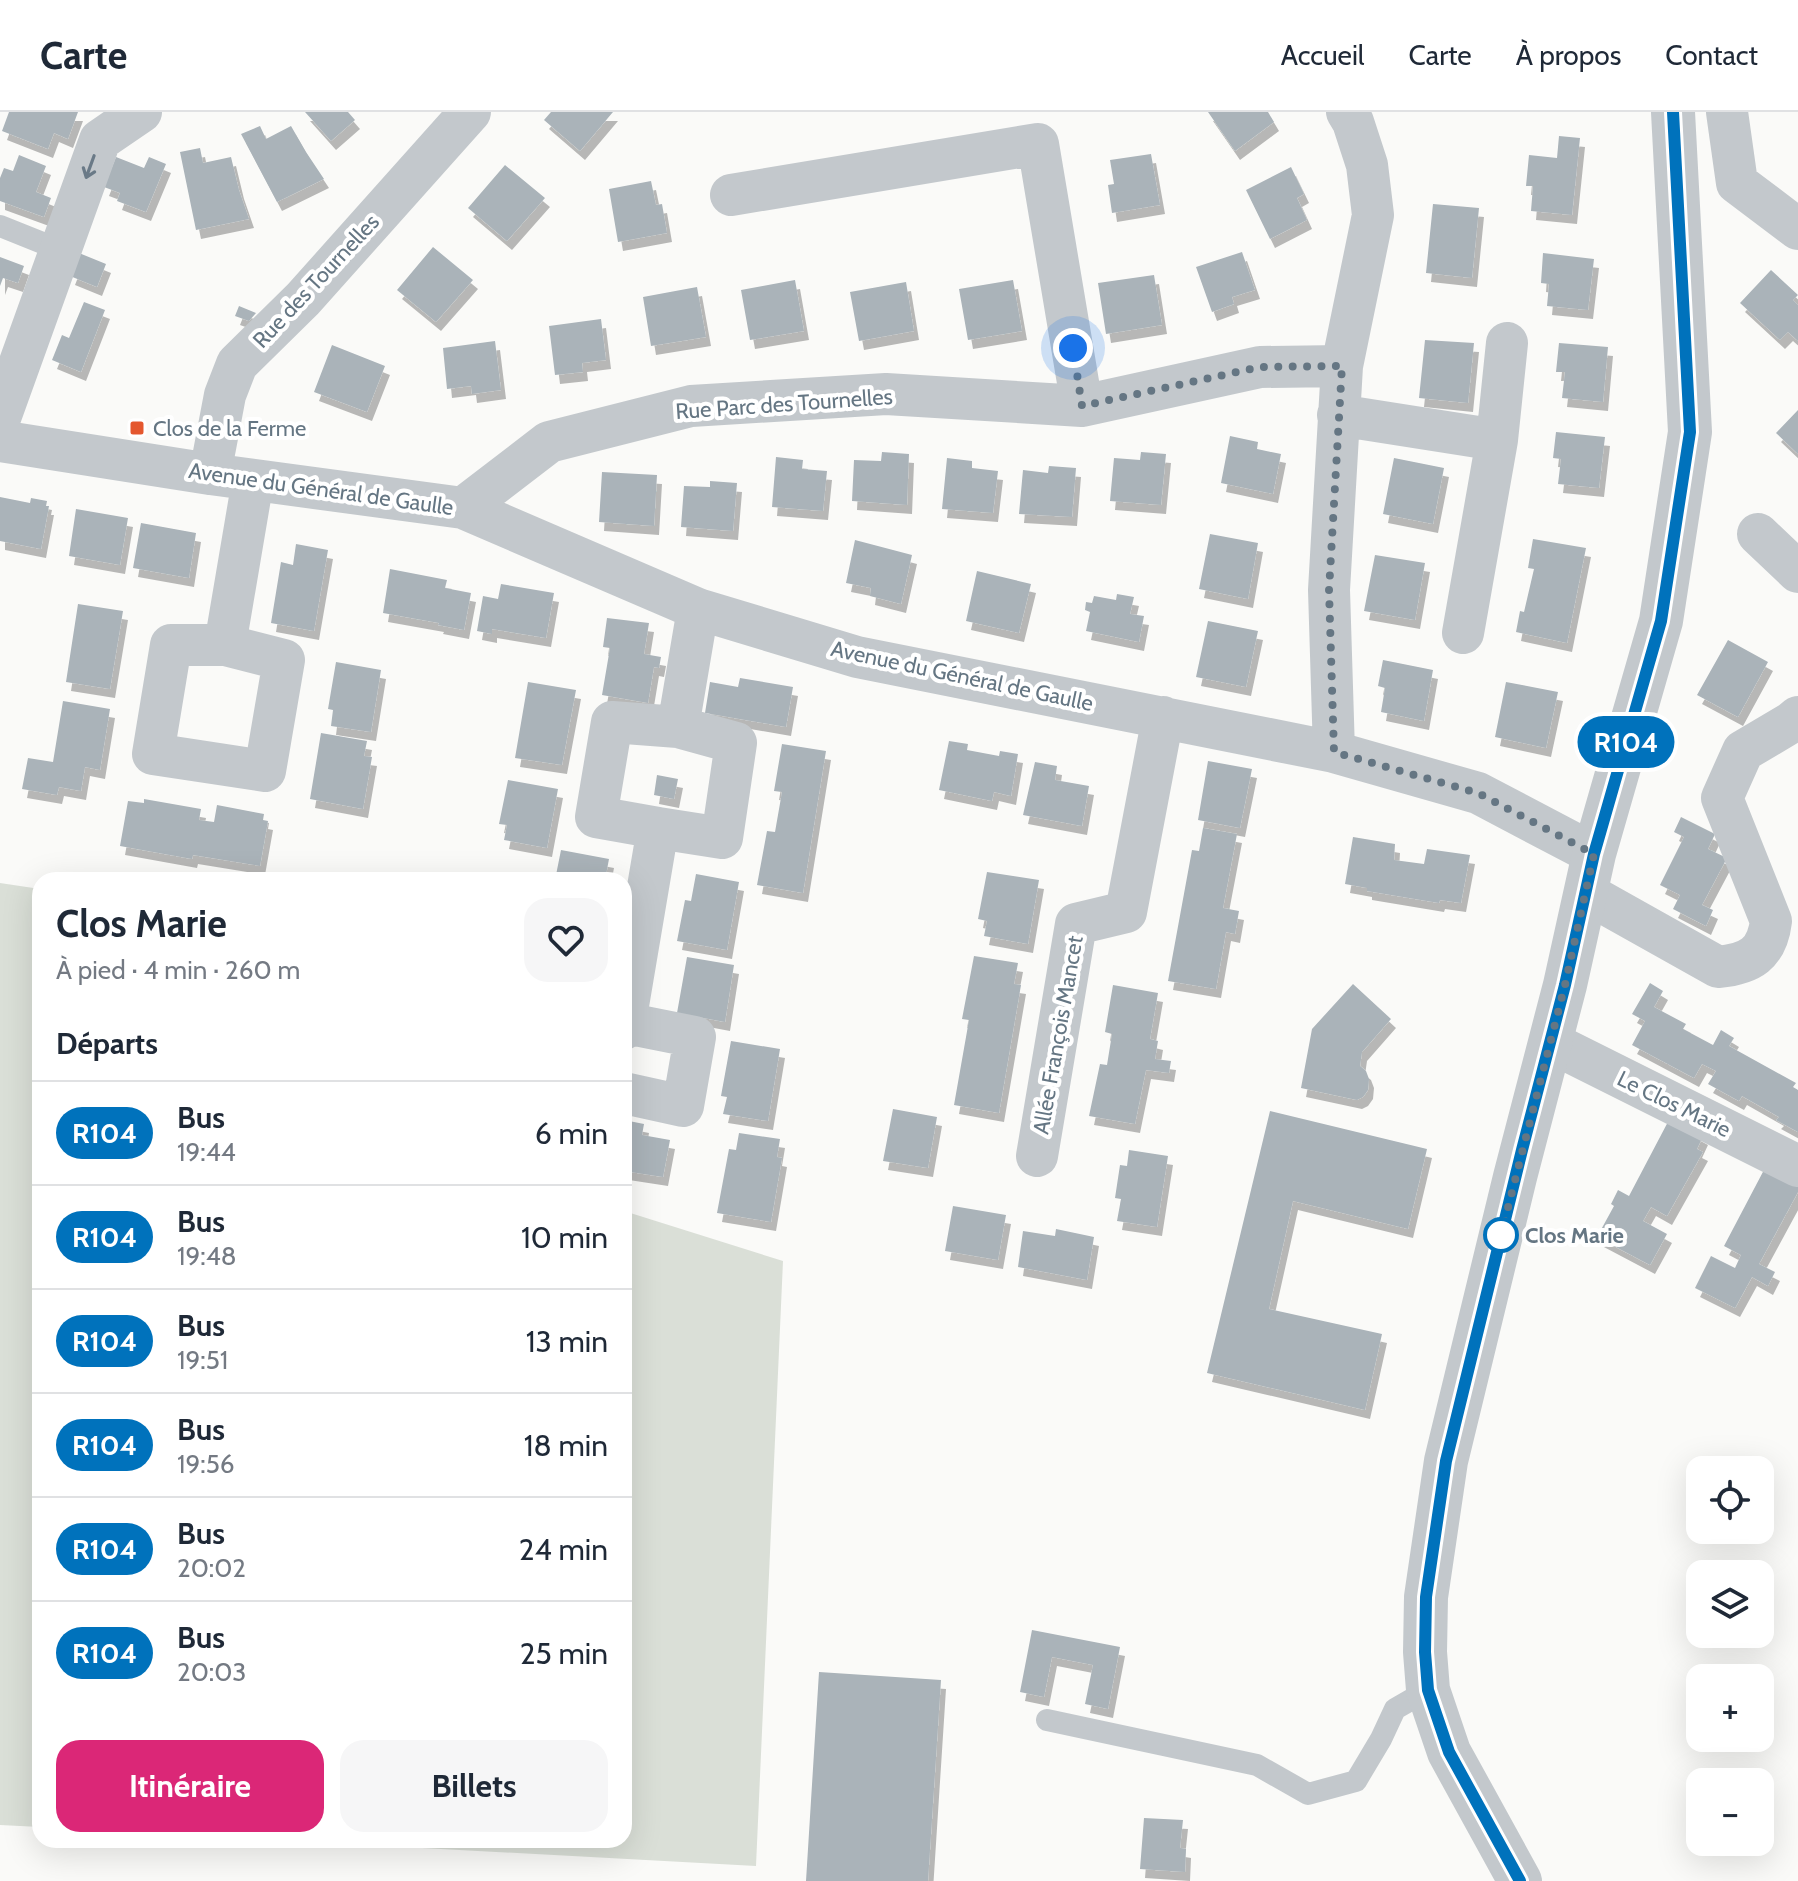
<!DOCTYPE html>
<html lang="fr">
<meta charset="utf-8">
<style>
:root{--surface:#fff;--page:#f6f6f7;--text:#1f2937;--muted:#747a83;--line:#e0e1e3;--accent:#db2777}
body{margin:0;font-family:Cabin,sans-serif;background:var(--page);color:var(--text);height:100vh;display:flex;flex-direction:column;font-size:30px;white-space:nowrap}
*{box-sizing:border-box;margin:0}
p{font-size:26px;color:var(--muted)}
.icon{flex:none;width:44px;height:44px;fill:none;stroke:currentColor;stroke-width:2;stroke-linecap:round;stroke-linejoin:round}
.map{position:relative;flex:1;overflow:hidden}
.details{position:absolute;left:32px;top:760px;width:600px;height:976px;display:flex;flex-direction:column;background:var(--surface);border-radius:24px;box-shadow:0 8px 32px #0002}
.details>*{flex:none}
.badge{padding:0 16px;border-radius:26px;font-size:28px;line-height:52px}
.tools{position:absolute;left:1686px;top:1344px;display:grid;gap:16px}
.tools a{display:grid;place-items:center;width:88px;height:88px;border-radius:16px;background:var(--surface);box-shadow:0 8px 32px #0002;font-size:40px}
.you{position:absolute;width:40px;height:40px;margin:-20px;border:6px solid #fff;border-radius:50%;background:#1a73e8;box-shadow:0 0 0 12px #1a73e833}
.map>.badge{position:absolute;translate:-50% -50%;box-shadow:0 0 0 4px #fff}
h2{padding:0 24px;font-size:30px;line-height:72px}
.round{display:grid;place-items:center;flex:none;width:84px;height:84px;border-radius:24px;background:var(--page)}
.summary{display:flex;align-items:center;justify-content:space-between;height:136px;padding:0 24px}
h1{font-size:38px;font-weight:800;line-height:60px}
.action{display:flex;gap:16px;margin-top:auto;padding:16px 24px}
.action a{flex:1;height:92px;border-radius:24px;background:var(--accent);color:#fff;font-size:32px;font-weight:800;line-height:92px;text-align:center}
.action a+a{background:var(--page);color:var(--text)}
ul{padding:0;list-style:none}
li{display:flex;align-items:center;gap:24px;height:104px;padding:0 24px;border-top:2px solid var(--line)}
li div{flex:1}
li b{display:block;font-size:30px}
li em{font-style:normal}
li .badge{min-width:88px;font-weight:700;text-align:center}
header{display:flex;align-items:center;gap:48px;box-sizing:border-box;height:112px;padding:0 40px;background:var(--surface);border-bottom:2px solid var(--line)}
header strong{font-size:38px}
nav{display:flex;gap:44px;margin-inline-start:auto;font-size:28px}
.map>svg:first-child{display:block}
</style>
<header>
<strong>Carte</strong>
<nav><a>Accueil</a><a>Carte</a><a>À propos</a><a>Contact</a></nav>
</header>
<div class="map">
<svg width="1798" height="1769" viewBox="0 0 1798 1769">
<defs>
<filter id="shadow"><feDropShadow dx="5" dy="9" stdDeviation="0" flood-color="#0004"/></filter>
</defs>
<rect width="100%" height="100%" fill="#fafaf8"/>
<!-- green -->
<path fill="#dadfd7" d="M0 771 40 777V1715L0 1713Z
M624 1099 783 1149 756 1754 274 1728H624Z"/>
<!-- building -->
<path fill="#aab3b9" filter="url(#shadow)" d="M9 0H78L68 27 54 21 48 37 2 19Z
M305 0H348L355 8 331 29Z
M551 0H613L580 39 544 8Z
M1208 0H1268L1274 10 1235 39Z
M260 14 266 27 291 14 306 40 324 67 277 90 241 22Z
M1559 24 1580 26 1572 103 1531 99 1533 74H1526L1529 43 1557 46Z
M200 36 203 51 231 45 239 78 249 107 196 118 180 40Z
M1151 42 1160 93 1112 101 1108 73 1114 72 1110 48Z
M19 43 46 54 36 80 51 86 44 105 0 89V66L4 56 13 59Z
M116 45 144 56 149 45 166 52 146 100 117 89 120 81 104 75Z
M505 53 545 86 507 129 468 96Z
M1291 55 1304 82 1297 86 1307 108 1270 127 1246 78Z
M651 69 656 93 662 92 667 121 618 130 609 77Z
M1433 92 1479 96 1472 166 1426 161Z
M433 135 473 168 436 210 397 178Z
M1242 140 1255 178 1232 185 1234 192 1212 200 1196 155Z
M79 141 106 152 97 175 70 164Z
M1543 141 1594 147 1588 198 1547 194 1549 172 1541 171Z
M0 145 24 154 18 171 3 166 0 174Z
M1771 158 1798 183 1793 188 1798 193V229L1788 220 1780 228 1740 191Z
M1154 163 1162 213 1106 222 1098 171Z
M795 168 804 219 750 228 741 178Z
M1013 168 1022 219 968 228 959 177Z
M906 170 914 219 859 229 850 180Z
M697 175 706 225 651 234 643 185Z
M84 190 105 198 81 260 52 248 62 223 69 226Z
M239 194 256 201 249 209 235 204Z
M601 207 606 248 582 251 583 260 555 263 549 214Z
M1425 228 1474 231 1468 291 1419 286Z
M495 229 501 278 472 282 471 274 447 277 443 236Z
M1559 231 1608 235 1603 290 1562 286 1565 260H1556Z
M332 233 385 254 367 300 314 280Z
M1798 298V342L1776 321Z
M1556 320 1605 325 1599 376 1558 372 1561 347 1553 346Z
M1230 324 1258 330 1257 337 1281 342 1273 382 1221 371Z
M882 340 909 342 907 393 852 389 854 348 881 349Z
M1141 340 1166 342 1161 393 1110 389 1114 346 1140 348Z
M776 345 803 348 802 357 827 359 823 399 772 395Z
M947 346 972 349V356L998 359 993 401 942 397Z
M1394 346 1444 356 1433 412 1383 402Z
M1049 354 1076 356 1072 405 1019 402 1023 358 1048 361Z
M602 360 657 363 654 414 599 410Z
M710 369 737 371 733 419 681 415 684 374 710 375Z
M0 385 30 391 31 386 47 389 46 394H49L41 437 0 429Z
M76 397 128 406 120 453 69 444Z
M141 411 196 421 189 466 133 456Z
M1210 422 1258 431 1248 487 1199 477Z
M1533 427 1586 436 1567 531 1516 520 1520 499 1524 500 1534 457 1528 456Z
M855 428 912 443 901 492 870 484 871 476 846 471Z
M296 432 328 438 314 519 271 511 281 450 293 453Z
M1375 443 1425 451 1415 508 1364 499Z
M390 457 447 468 445 476 471 481 464 518 438 513 439 511 383 501Z
M977 459 1031 472 1019 521 966 509Z
M501 472 554 481 546 526 492 517V522L477 519 483 484 498 487Z
M1117 482 1134 485 1130 502 1144 504 1139 530 1086 519 1090 500 1085 498 1086 490 1092 491 1094 484 1116 488Z
M78 492 123 499 110 577 66 570Z
M607 506 649 511 644 542 661 545 659 556 654 555 648 591 602 583 610 536 603 535Z
M1208 509 1258 519 1246 575 1196 565Z
M1728 528 1768 550 1738 605 1697 583Z
M1383 548 1433 558 1424 609 1381 600 1385 576 1378 574Z
M336 550 381 558 371 620 331 614 333 598 328 597Z
M740 566 793 575 786 615 705 601 710 570 738 575Z
M528 570 576 578 562 653 515 646Z
M1506 570 1558 580 1546 636 1495 625Z
M63 589 110 597 100 658 85 655 81 679 59 675 57 683 22 677 28 646 53 650Z
M321 621 367 629 364 644 372 645 363 697 310 687Z
M949 629 968 632 967 638 999 644 1000 639 1018 642 1011 684 994 680 992 689 939 678Z
M782 632 826 639 803 781 757 773 767 719 775 720 782 680 774 679Z
M1208 649 1252 657 1240 716 1198 708Z
M1035 650 1057 654 1055 668 1089 674 1082 714 1023 703Z
M657 663 678 667 674 687 654 683Z
M508 668 558 677 547 736 504 728 507 713 499 712Z
M144 687 201 697 199 708 214 710 217 693 264 702 263 708 268 709 260 754 193 743 192 747 120 734 128 689 144 691Z
M1681 705 1715 722 1708 737 1727 746 1702 793 1713 798 1706 814 1673 797 1680 783 1660 773 1684 725 1674 720Z
M1203 716 1237 722 1223 796 1239 799 1235 822 1226 820 1216 877 1168 869 1192 738 1199 739Z
M1353 725 1395 732 1394 748 1424 752 1427 737 1470 743 1461 791 1440 788 1439 791 1367 779V776L1345 772Z
M561 738 609 747 605 768H555Z
M987 760 1039 768 1028 832 984 824 987 809 978 807Z
M696 762 739 770 727 838 677 829 685 788 691 789Z
M974 844 1018 851 1014 872 1021 873 999 1001 954 993 969 908 962 907Z
M687 845 734 853 725 910 677 901Z
M1650 871 1663 879 1654 895 1686 912 1683 917 1713 933 1721 918 1734 926 1729 934 1796 971 1793 975 1798 978V1020L1776 1008 1779 1005 1742 984 1739 989 1708 972 1716 959 1702 952 1694 966 1632 933 1645 909 1632 902Z
M1353 872 1391 907 1362 940 1360 954 1366 959 1369 967 1368 978 1363 985 1357 988 1301 976 1312 917Z
M1113 873 1158 881 1150 927 1158 929 1155 947 1171 949 1169 961 1146 958 1135 1012 1089 1004 1100 952 1107 953 1112 922 1105 920Z
M731 929 780 937 768 1009 723 1002 727 985 721 984Z
M893 997 937 1005 928 1056 883 1049Z
M1270 999 1427 1037 1408 1117 1293 1089 1269 1197 1382 1222 1365 1298 1207 1261Z
M1670 1006 1703 1024 1697 1037 1703 1040 1667 1104 1651 1095 1643 1109 1667 1122 1650 1153 1597 1125 1614 1094 1611 1092 1618 1078 1629 1084Z
M624 1008 644 1012 642 1023 670 1028 663 1065 624 1059Z
M739 1021 780 1027 777 1045 782 1046 771 1110 717 1101 729 1037 736 1038Z
M1129 1038 1168 1044 1157 1115 1117 1109 1121 1087 1115 1086 1120 1053 1127 1054Z
M1765 1056 1798 1074V1080L1759 1152 1775 1160 1768 1174 1752 1165 1735 1196 1695 1176 1711 1144 1735 1156 1741 1143 1724 1134Z
M953 1094 1006 1103 998 1148 945 1139Z
M1056 1117 1094 1125 1087 1168 1018 1155 1023 1119 1055 1124Z
M1032 1518 1120 1535 1108 1597 1085 1592 1093 1553 1052 1545 1044 1585 1020 1580Z
M819 1560 941 1568 928 1769H806Z
M1144 1706 1183 1708 1180 1736 1186 1737 1185 1760 1140 1757Z"/>
<g fill="none" stroke-linecap="round" stroke-linejoin="round">
<!-- service -->
<path stroke="#c3c8cc" stroke-width="22" d="M0 114 60 138
M1047 1608 1257 1653 1308 1682 1356 1669 1381 1627 1395 1597 1428 1578"/>
<!-- minor -->
<path stroke="#c3c8cc" stroke-width="42" d="M1727 0 1737 71 1798 117
M731 83 1038 32 1082 294
M1338 303 1497 328 1507 231
M0 306 100 28 141 0
M0 329 210 362 463 396 698 497 857 545 1334 640 1478 681 1594 742
M210 362 225 283 237 252 303 187 470 0
M463 396 549 330 691 294 886 282 1082 294 1260 255 1342 254
M1758 422 1798 460
M1463 521 1497 328
M225 533 284 548 265 659 153 642 171 533H225L253 368
M1334 640 1329 478 1342 254 1373 103 1367 53 1353 10 1347 0
M658 716 722 726 736 631 678 615
M1586 781 1718 855C1750 852 1767 842 1771 809L1722 686 1743 639 1792 610 1798 605
M624 917 658 716 596 705 612 610 678 615 698 497
M1550 930 1798 1054
M624 981 683 994 695 925 625 911
M1037 1044 1076 812 1126 800 1163 605"/>
<!-- tertiary -->
<path stroke="#c3c8cc" stroke-width="44" d="M1520 1769 1449 1640 1428 1578 1425 1540 1426 1485 1446 1349 1515 1065 1565 873 1594 742 1661 509 1690 320 1673 0"/>
</g>
<!-- one-way arrows -->
<defs><path id="oneway-shaft" d="M-6 0H5M1.5-3L5.5 0L1.5 3" fill="none" stroke-width="1.6" stroke-linecap="round" stroke-linejoin="round" transform="scale(2)"/></defs>
<use stroke="#6a7a87" href="#oneway-shaft" transform="translate(90 55) rotate(110)"/>
<g fill="none" stroke-linecap="round" stroke-linejoin="round">
<!-- line casing -->
<g stroke="#fff" stroke-width="18">
<path id="line" d="M1520 1769 1449 1640 1428 1578 1425 1540 1426 1485 1446 1349 1522 1038 1565 873 1594 742 1661 509 1690 320 1673 0"/>
</g>
<!-- line -->
<use href="#line" stroke="#0072bc" stroke-width="12"/>
<!-- walk -->
<path stroke="#657683" stroke-width="8" stroke-dasharray="0 14.4" d="M1073 236 1082 294 1260 255 1342 254 1329 478 1334 640 1478 681 1594 742 1565 873 1501 1123"/>
</g>
<!-- markers -->
<rect fill="#e4572e" stroke="#fff" stroke-width="3" x="129" y="308" width="16" height="16" rx="4"/>
<circle fill="#fff" stroke="#0072bc" stroke-width="4" cx="1501" cy="1123" r="16"/>
<g text-anchor="middle" dominant-baseline="central" stroke-width="8" stroke-linejoin="round" paint-order="stroke">
<!-- street labels -->
<g font-size="22" fill="#657683" stroke="#fff">
<text transform="translate(316 169) rotate(-47)">Rue des Tournelles</text>
<text transform="translate(784 292) rotate(-4)">Rue Parc des Tournelles</text>
<text transform="translate(321 377) rotate(8)">Avenue du Général de Gaulle</text>
<text transform="translate(962 564) rotate(12)">Avenue du Général de Gaulle</text>
<text transform="translate(1058 923) rotate(-80)">Allée François Mancet</text>
<text transform="translate(1674 992) rotate(26)">Le Clos Marie</text>
</g>
<!-- poi labels -->
<g font-size="22" fill="#657683" stroke="#fff" text-anchor="start">
<text x="153" y="316">Clos de la Ferme</text>
</g>
<!-- stop labels -->
<g font-size="22" font-weight="bold" fill="#657683" stroke="#fff" text-anchor="start">
<text x="1525" y="1123">Clos Marie</text>
</g>
</g>
</svg>
<div class="tools">
<a><svg class="icon" aria-label="locate" viewBox="0 0 24 24"><circle cx="12" cy="12" r="6"/><path d="M12 2v4M12 18v4M2 12h4M18 12h4"/></svg></a>
<a><svg class="icon" aria-label="layers" viewBox="0 0 24 24"><path d="M12 4l9 5-9 5-9-5zM3 14l9 5 9-5"/></svg></a>
<a>+</a>
<a>−</a>
</div>
<div class="you" style="left:1073px;top:236px"></div>
<b class="badge" style="left:1626px;top:630px;background:#0072bc;color:#fff">R104</b>
<section class="details">
<div class="summary"><div><h1>Clos Marie</h1><p>À pied · 4 min · 260 m</p></div><a class="round"><svg class="icon" aria-label="heart" viewBox="0 0 24 24"><path d="M12 20l-8-8c-3-5 5-10 8-4 3-6 11-1 8 4z"/></svg></a></div>
<h2>Départs</h2>
<ul>
<li><span class="badge" style="background:#0072bc;color:#fff">R104</span><div><b>Bus</b><p>19:44</p></div><em>6 min</em></li>
<li><span class="badge" style="background:#0072bc;color:#fff">R104</span><div><b>Bus</b><p>19:48</p></div><em>10 min</em></li>
<li><span class="badge" style="background:#0072bc;color:#fff">R104</span><div><b>Bus</b><p>19:51</p></div><em>13 min</em></li>
<li><span class="badge" style="background:#0072bc;color:#fff">R104</span><div><b>Bus</b><p>19:56</p></div><em>18 min</em></li>
<li><span class="badge" style="background:#0072bc;color:#fff">R104</span><div><b>Bus</b><p>20:02</p></div><em>24 min</em></li>
<li><span class="badge" style="background:#0072bc;color:#fff">R104</span><div><b>Bus</b><p>20:03</p></div><em>25 min</em></li>
</ul>
<div class="action"><a>Itinéraire</a><a>Billets</a></div>
</section>
</div>
